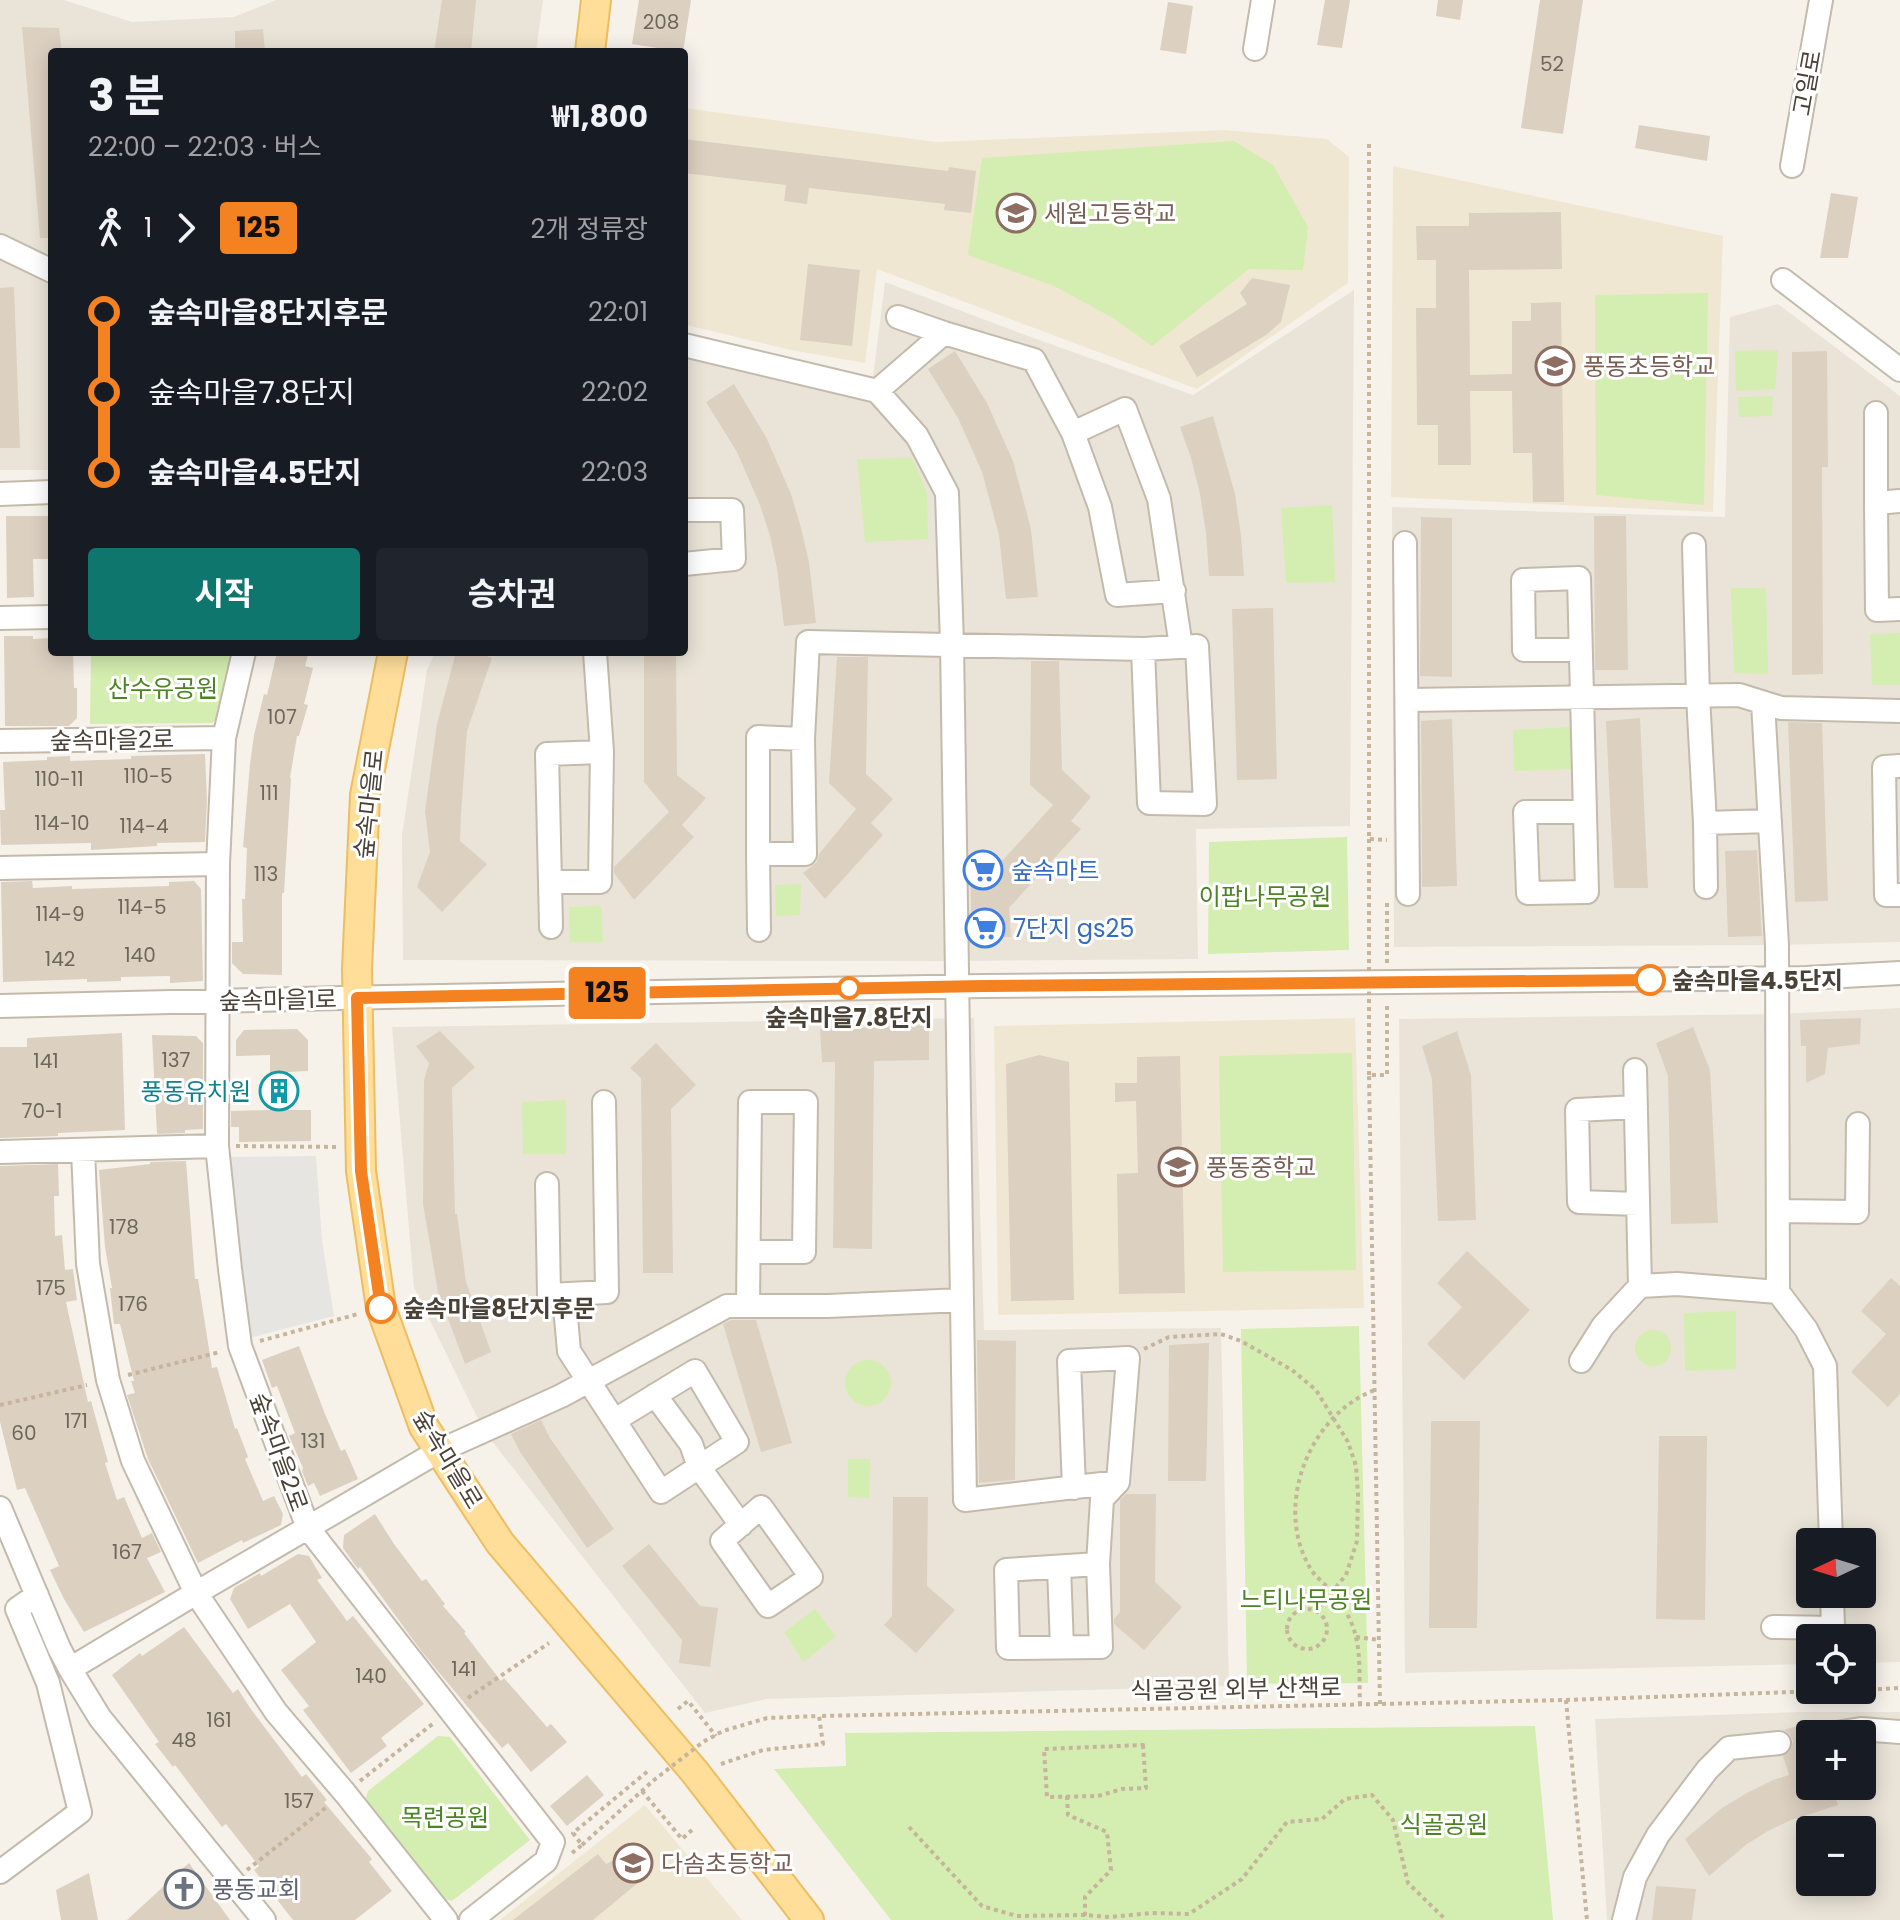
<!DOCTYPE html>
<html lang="ko">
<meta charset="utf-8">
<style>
:root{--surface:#171b24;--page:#20242c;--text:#f1f3f6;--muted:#9ea1a6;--accent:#0f766e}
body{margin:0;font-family:Poppins,"Noto Sans KR",sans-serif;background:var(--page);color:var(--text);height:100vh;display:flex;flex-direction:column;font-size:30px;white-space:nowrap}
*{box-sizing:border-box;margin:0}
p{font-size:26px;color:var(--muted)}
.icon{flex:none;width:44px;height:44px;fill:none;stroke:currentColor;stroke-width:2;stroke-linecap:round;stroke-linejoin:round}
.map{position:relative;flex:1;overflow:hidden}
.side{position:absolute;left:48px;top:48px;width:640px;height:608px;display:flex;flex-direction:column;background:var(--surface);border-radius:8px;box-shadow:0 4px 20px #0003}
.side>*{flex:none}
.badge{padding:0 16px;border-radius:6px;font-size:28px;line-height:52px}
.needle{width:52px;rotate:266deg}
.fabs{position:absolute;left:1796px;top:1528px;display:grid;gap:16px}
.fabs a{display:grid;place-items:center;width:80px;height:80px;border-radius:8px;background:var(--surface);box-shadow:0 4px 20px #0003;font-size:40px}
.map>.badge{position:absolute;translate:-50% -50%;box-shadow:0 0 0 4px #fff}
.legs{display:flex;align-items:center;gap:12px;height:88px;padding:0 40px;font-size:26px}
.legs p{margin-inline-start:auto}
.headline{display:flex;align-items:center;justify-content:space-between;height:136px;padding:0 40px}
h1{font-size:44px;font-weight:700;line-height:60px}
.button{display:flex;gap:16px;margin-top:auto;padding:16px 40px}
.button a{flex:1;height:92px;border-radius:8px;background:var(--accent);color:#fff;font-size:32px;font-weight:700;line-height:92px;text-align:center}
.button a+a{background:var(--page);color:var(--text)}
ul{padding:0 40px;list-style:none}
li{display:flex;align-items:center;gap:28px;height:80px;font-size:30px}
li i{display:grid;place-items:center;width:12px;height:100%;margin:0 10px;background:currentColor}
li i::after{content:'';width:20px;height:20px;margin:-10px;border:6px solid;border-radius:50%;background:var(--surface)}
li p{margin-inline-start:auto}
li:first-child i{background:linear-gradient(#0000 50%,currentColor 0)}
li:last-child i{background:linear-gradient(currentColor 50%,#0000 0)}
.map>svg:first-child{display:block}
</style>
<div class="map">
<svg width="1900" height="1920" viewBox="0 0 1900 1920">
<rect width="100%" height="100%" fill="#f6f2ea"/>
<!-- residential -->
<path fill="#eae4d8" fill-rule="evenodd" d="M0 0H64L132 22 234 17 276 0H543L536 52H52V470H0Z
M885 282 1028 336 1193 395 1354 290 1350 826 1196 829 1198 959 958 961 403 960 402 835 427 670 435 652H684V336L873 377Z
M1778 304 1900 396V942L1777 945 1394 947 1392 507 1725 517 1730 317Z
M1900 1008V1662L1862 1663V1638H1810V1664L1405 1673 1399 1019 1776 1014ZM1810 1542H1862V1594H1810Z
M974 1018 984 1330 1221 1328 1229 1686 766 1699 705 1713 484 1431 414 1288 392 1027Z
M1800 1712H1900V1920H1607L1595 1719ZM1810 1734H1862V1786H1810ZM1810 1830H1862V1882H1810Z"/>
<!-- education -->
<path fill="#f0e7d3" d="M684 108 936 142 1225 130 1327 139 1349 157 1348 283 1197 389 877 269 865 363 791 350 690 326 684 323Z
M1393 166 1723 236 1713 512 1391 497Z
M1355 1018 1364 1308 998 1315 994 1026Z
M645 1805 742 1920H500Z"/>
<!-- green -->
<path fill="#d4edb0" d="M1234 141 1273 165 1308 227 1303 270 1249 269 1152 346 1113 318 1054 286 968 255 982 158Z
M1708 293 1704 505 1596 495 1595 295Z
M1778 350 1775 389 1736 391 1735 351Z
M1773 396 1772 416 1739 417 1738 397Z
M912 458 927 493 928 539 865 542 857 459Z
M1332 505 1335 582 1286 583 1281 508Z
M1731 588H1766L1768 674 1734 673Z
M1900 633V685H1872L1870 634Z
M91 652H235L221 716 212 723 90 724Z
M1570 727 1571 769 1514 771 1513 730Z
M1347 837 1349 950 1208 954 1209 842Z
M801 884 800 915 776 916 775 885Z
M601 906 603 942H570L569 907Z
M1352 1053 1356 1270 1223 1272 1219 1056Z
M566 1100V1154H523L522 1102Z
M1736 1311V1369L1685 1371 1684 1313Z
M1359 1326 1368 1683 1247 1684 1241 1329Z
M1635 1348a18 18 0 1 1 36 0a18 18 0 1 1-36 0Z
M845 1383a23 23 0 1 1 46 0a23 23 0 1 1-46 0Z
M848 1459H870L869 1498 848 1497Z
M815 1609 836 1637 803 1662 784 1632Z
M1535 1726 1553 1920H891L774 1769 846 1766 845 1733Z
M438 1736 450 1737 530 1840 452 1901 440 1898 365 1801 368 1791Z"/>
<!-- parking -->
<path fill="#e7e5e2" d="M316 1156 322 1240 334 1316 249 1338 235 1224 231 1157Z"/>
<!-- building -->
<path fill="#dcd0c1" d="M442 0H476L471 52H434Z
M639 0H691L683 52 632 44Z
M1325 0H1350L1342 48 1317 45Z
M1438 0H1463L1460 20 1436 16Z
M1540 0H1583L1563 134 1521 128Z
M1168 2 1193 6 1186 54 1160 50Z
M22 27 59 28 62 52H52V238H40Z
M263 29 265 52H235V31Z
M1639 125 1710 136 1707 161 1635 148Z
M684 139 948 171 949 167 976 171 971 213 944 210 945 204 809 188 807 204 784 201 786 185 684 173Z
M1831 193 1858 197 1848 258H1820Z
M1561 212 1562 269 1469 270 1470 375 1512 374V321H1531V303L1561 302 1564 502H1533L1532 453H1513L1512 391H1470L1471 465H1438V425H1417L1416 308H1436V260H1417L1416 226H1469V213Z
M808 264 860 270 852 346 800 340Z
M1252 278 1290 285 1281 322 1266 335 1197 377 1179 346 1247 304 1240 293Z
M14 287 20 448H0V288Z
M955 351 987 403 1013 461 1031 529 1038 597 1006 599 999 535 982 472 958 418 928 369Z
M1827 351 1828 467H1822L1823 674 1792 675V352Z
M734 384 766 437 791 494 801 528 809 562 816 623 784 626 777 568 770 536 760 505 737 452 706 402Z
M1213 416 1235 494 1241 536 1244 576H1209L1206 533 1200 494 1191 458 1180 427Z
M6 516H52V559H33L34 597 7 598Z
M1594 516H1626L1628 670H1595Z
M1421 517 1452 518V677L1420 676Z
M1273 608 1277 779 1237 780 1232 609Z
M4 636H33V639L52 638V652H73L74 688H77V718L69 726H5Z
M277 652H309L305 666 313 668 304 704 308 705 299 736H297L290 778H291L284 893H282V975L243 974 232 963V942H243L242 899H245L247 848 243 847 250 764 254 735 264 694 267 695Z
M456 652H475L492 658 467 731 461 814 460 841 487 864 442 912 417 887 430 852 425 811 437 724Z
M644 654 676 655 677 775 706 798 682 825 694 837 634 900 614 873V867L669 812 644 782Z
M837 657H868L866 774 893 799 871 823 883 835 825 899 803 873 817 862 819 854 856 809 829 783Z
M1031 661H1059L1062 770 1091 797 1071 821 1081 829 1009 908 1011 937 972 938 970 860H1003L1053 805 1030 785Z
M1640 718 1648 888H1614L1606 721Z
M1452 719 1457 886 1422 887 1421 721Z
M1788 722 1822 723 1828 901 1795 902Z
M205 754 207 801 205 842 157 843V846L91 850V843L1 845 0 810H5L3 762 47 760V757L70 756V761L131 759V756Z
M1757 850 1762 936 1728 937 1725 851Z
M32 881 33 888 72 886V889L169 886V882L194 881 201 889 203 981 170 983V976L121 977V981L87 982V979L3 982 1 882Z
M1861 1018 1860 1044 1828 1048 1825 1074 1806 1083V1046H1801L1800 1020Z
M929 1025V1060L874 1061 872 1249 833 1248 835 1062H822L820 1029Z
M1693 1027 1710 1070 1718 1223 1671 1224 1668 1076 1656 1043Z
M297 1029 308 1040V1071L288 1072 289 1110H311V1141L239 1142V1127H231V1111L270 1110V1055L236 1056V1040L244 1030Z
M440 1031 475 1067 452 1088 455 1214H457L466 1282 491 1352 465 1364 438 1292 423 1204 424 1080 429 1063 416 1046Z
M1457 1031 1471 1075 1476 1220 1438 1221 1432 1079 1422 1046Z
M122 1033 125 1130 58 1133V1136L0 1138V1047H27V1038Z
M152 1035 196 1036 203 1043V1129L185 1130V1133L157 1134Z
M656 1043 696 1085 671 1109 673 1273H643L641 1078 630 1068Z
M1039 1055 1069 1062 1074 1300 1011 1301 1006 1064Z
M1180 1056 1185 1293 1119 1294 1117 1174 1138 1173 1136 1101 1115 1102V1083H1137V1057Z
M186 1161 195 1279H198L212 1368 217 1367 235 1429 237 1428 248 1457 245 1459 263 1501 274 1496 283 1514 281 1525 243 1543 242 1540 198 1563 148 1459 127 1395 135 1393 131 1381H134L120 1324H114L110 1288H112L105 1247 99 1170 150 1164V1162Z
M58 1164 59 1196H54L55 1236 62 1235 65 1270 73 1269 77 1300 66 1302 88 1402 91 1401 108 1462 105 1463 117 1500 124 1497 142 1538 152 1533 161 1552 147 1558 165 1592 84 1632 64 1599 50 1570 59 1566 25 1488 17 1490 0 1422V1166Z
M1467 1251 1530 1310 1464 1380 1427 1344 1462 1307 1437 1283Z
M1891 1278 1900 1286V1394L1888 1407 1851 1372 1886 1334 1861 1311Z
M731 1320H756L792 1443 761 1452 723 1324Z
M977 1340 1016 1341 1015 1480 979 1483Z
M1209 1343 1206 1481H1168L1169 1345Z
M299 1346 325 1414 341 1451 345 1449 358 1479 320 1496 314 1483 308 1486 302 1471 303 1468 289 1436 295 1433 277 1386 272 1388 262 1360Z
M541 1420 550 1438 614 1529 587 1548 520 1452 511 1434Z
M1431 1421H1480L1477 1628H1429Z
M1659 1436H1707L1705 1620 1656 1619Z
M1126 1494H1156L1155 1582 1182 1607 1144 1650 1114 1624V1619L1120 1612V1500Z
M893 1497H928L927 1586 955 1610 916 1653 884 1625 892 1616Z
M375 1514 394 1544 422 1581 426 1579 445 1604 443 1606 466 1632 464 1633 501 1681 504 1678 547 1727 551 1724 567 1742 531 1772 508 1743 502 1748 422 1652 360 1567 358 1569 343 1548 344 1535Z
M649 1544 700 1606 718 1608 710 1667 679 1663 682 1640 622 1566Z
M298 1554 309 1556 322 1578 317 1580 347 1621 353 1616 424 1704 381 1738 387 1746 351 1773 303 1710 309 1706 281 1670 316 1642 290 1604 248 1629 230 1599 234 1588 260 1573 261 1576Z
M184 1627 233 1693 238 1689 250 1708 302 1777 306 1774 327 1800 324 1802 372 1859 369 1862 392 1891 355 1920H293L254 1870 259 1866 226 1824 222 1827 175 1765 173 1767 155 1744 159 1742 112 1675 140 1653 142 1656Z
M1810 1722V1786H1832L1838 1805 1791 1820 1768 1831 1747 1844 1709 1876 1685 1839 1722 1808 1747 1793 1773 1780 1789 1775 1783 1756 1791 1749 1793 1741 1790 1734 1784 1730Z
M587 1775 604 1795 567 1826 550 1806Z
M598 1854 606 1864 620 1857 633 1858 641 1869 642 1876 639 1882 593 1920H513Z
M189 1863 230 1920H127Z
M89 1873 98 1920H61L56 1890Z
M1656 1886 1696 1889 1692 1920H1652Z"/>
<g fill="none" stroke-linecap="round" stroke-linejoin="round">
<!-- minor casing -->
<g stroke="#c3baac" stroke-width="26">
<path id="minor" d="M1255 49 1263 0
M1792 166 1821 0
M0 246 52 271
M1783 280 1900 370
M898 317 944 333
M684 345 877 391 917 436 947 493 952 644 965 1500 1118 1482 1128 1358 1069 1361 1074 1488
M877 391 944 333 1034 360 1073 433
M1876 413V503
M0 494 52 492
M1900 501 1876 503 1877 610 1900 609
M684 510H732L734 559 684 564
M1405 543 1408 894
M1694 545 1698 696 1705 823 1706 887
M1174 591 1117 595 1100 507 1073 433 1125 409 1159 499 1181 647
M0 618 52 617
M1580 650H1524L1523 580 1579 578 1587 892 1528 893 1525 812H1584
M244 652 224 738 218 864 217 1146 230 1269 240 1346 308 1528 553 1842 546 1861 471 1920
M595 652 602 752 600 882H550L547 754 602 752
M1407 700 1739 695 1781 708 1900 711
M1763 703 1777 945 1778 1292
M803 739 758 737V854H805L803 739 808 642 1143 649 1149 803 1205 804 1197 646 1143 649
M0 741 224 738
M1900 766 1884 767 1886 895H1900
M1705 823 1770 821
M758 854 759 930
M0 868 218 864
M550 882 551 927
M0 1006 386 997 983 986 1806 978 1900 973
M1635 1070 1640 1286
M1636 1107 1577 1110 1579 1202 1638 1204
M83 1151 88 1264 108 1380 133 1461 196 1593 276 1712 345 1793 446 1920
M0 1152 217 1146
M547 1184 549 1295 607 1292 604 1102
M1778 1211 1857 1212 1858 1124
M564 1295 569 1351 661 1492 737 1442 695 1371 615 1420
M748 1306 750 1102H806L804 1252H749
M1581 1361 1603 1326 1640 1286 1677 1284 1778 1292 1806 1329 1825 1366 1831 1542
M655 1395 691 1444 699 1467 741 1525
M761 1507 811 1577 768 1606 722 1541Z
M0 1508 59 1648 70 1669 100 1718 264 1920
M1098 1564 1006 1570 1008 1648 1101 1647 1098 1564 1102 1499 1118 1482
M1059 1567 1062 1647
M1773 1627 1833 1628 1832 1594
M70 1669 196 1593 439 1451 561 1396 727 1306H828L962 1300
M1829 1734 1861 1729 1900 1732
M0 1872 80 1812 48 1683 17 1609 37 1595
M1624 1920 1635 1877 1658 1835 1707 1770 1729 1748 1779 1743"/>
</g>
<!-- major casing -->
<g stroke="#edbd61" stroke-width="32">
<path id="major" d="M590 52 596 0
M393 652 365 795 357 969 361 1171 381 1308 424 1427 500 1543 694 1771 809 1920"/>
</g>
<!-- path -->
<path stroke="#c6b59c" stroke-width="4" stroke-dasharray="4 4" stroke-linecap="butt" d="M1369 144V839L1387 840
M1387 963V900
M236 1146 338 1147
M260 1341 358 1314
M1144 1349 1169 1337 1221 1334 1241 1341 1292 1370 1316 1390 1348 1442 1356 1466 1358 1495 1357 1541 1346 1575 1316 1611
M128 1375 220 1352
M0 1405 87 1385
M1287 1629a20 20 0 1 1 40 0a20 20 0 1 1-40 0Z
M1356 1637 1379 1640
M1862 1690 1900 1688
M468 1698 549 1643
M1566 1700 1849 1690
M1380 1704 1369 1075H1387V1006
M1360 1705C1359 1683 1361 1658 1356 1637 1352 1619 1341 1602 1329 1589 1324 1583 1316 1577 1312 1571 1272 1509 1308 1415 1375 1390
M678 1709 688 1701 716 1736
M1143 1745 1146 1788 1122 1789 1098 1796 1047 1797 1044 1749Z
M721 1764 763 1750 823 1744 819 1716 1566 1700 1587 1920
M360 1781 435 1722
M642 1791 682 1839 693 1829
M1067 1796 1068 1815 1107 1832 1111 1870 1085 1897V1920
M909 1827 982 1906 1017 1916 1085 1915 1109 1917 1152 1913 1189 1914 1242 1879 1287 1822 1322 1819 1345 1799 1372 1795 1393 1820 1408 1883 1446 1920
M572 1853 582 1845 573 1833 648 1771
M247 1870 328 1806"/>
<!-- minor -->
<use href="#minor" stroke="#fff" stroke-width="22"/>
<!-- major -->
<use href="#major" stroke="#ffde9a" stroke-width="28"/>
<!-- path-bridge -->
<path stroke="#c6b59c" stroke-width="4" stroke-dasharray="4 4" stroke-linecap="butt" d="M1369 1075V839
M582 1845 654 1780 703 1742 723 1731 767 1718 819 1716"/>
</g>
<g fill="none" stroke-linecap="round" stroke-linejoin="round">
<!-- line-1 casing -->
<g stroke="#fff" stroke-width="18">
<path id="line-1" d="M381 1308 361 1171 357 998 983 986 1650 980"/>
</g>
<!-- line-1 -->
<use href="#line-1" stroke="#f58220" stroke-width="12"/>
</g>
<!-- icons -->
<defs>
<g id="school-ring" transform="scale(2)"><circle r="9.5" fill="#fff" stroke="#8d6e63" stroke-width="1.5"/><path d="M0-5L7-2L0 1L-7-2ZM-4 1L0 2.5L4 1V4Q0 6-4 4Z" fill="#8d6e63"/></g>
<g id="supermarket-ring" transform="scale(2)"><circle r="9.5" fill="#fff" stroke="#3f7fe0" stroke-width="1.5"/><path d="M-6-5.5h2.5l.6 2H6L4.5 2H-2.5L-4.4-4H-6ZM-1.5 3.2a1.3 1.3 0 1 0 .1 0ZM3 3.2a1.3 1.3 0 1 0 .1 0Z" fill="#3f7fe0"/></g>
<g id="building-ring" transform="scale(2)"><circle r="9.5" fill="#fff" stroke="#0f9aa8" stroke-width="1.5"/><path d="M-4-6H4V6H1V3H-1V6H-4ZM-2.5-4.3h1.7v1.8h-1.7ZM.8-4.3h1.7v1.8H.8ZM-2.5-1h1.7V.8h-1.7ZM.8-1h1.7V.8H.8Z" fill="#0f9aa8"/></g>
<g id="church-ring" transform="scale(2)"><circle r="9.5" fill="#fff" stroke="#6b7280" stroke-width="1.5"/><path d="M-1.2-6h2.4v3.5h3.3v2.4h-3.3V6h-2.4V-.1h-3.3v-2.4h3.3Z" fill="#6b7280"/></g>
</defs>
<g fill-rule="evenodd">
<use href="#school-ring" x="1016" y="213"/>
<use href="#school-ring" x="1555" y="366"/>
<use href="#supermarket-ring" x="983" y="870"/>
<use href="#supermarket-ring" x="985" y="928"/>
<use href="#building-ring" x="279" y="1091"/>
<use href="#school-ring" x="1178" y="1167"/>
<use href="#school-ring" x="633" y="1863"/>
<use href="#church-ring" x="184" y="1889"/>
</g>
<!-- markers -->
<g fill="#fff" stroke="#f58220" stroke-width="4">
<circle cx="1650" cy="980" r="14"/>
<circle cx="849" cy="988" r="10"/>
<circle cx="381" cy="1308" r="14"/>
</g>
<g text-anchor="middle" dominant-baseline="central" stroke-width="6" stroke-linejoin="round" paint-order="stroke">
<!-- number labels -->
<g font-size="20" fill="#6f665a">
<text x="661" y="22">208</text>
<text x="1552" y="64">52</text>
<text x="282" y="717">107</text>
<text x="148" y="776">110-5</text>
<text x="59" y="779">110-11</text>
<text x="269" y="793">111</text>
<text x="62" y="823">114-10</text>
<text x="144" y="826">114-4</text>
<text x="266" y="874">113</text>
<text x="142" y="907">114-5</text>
<text x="60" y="914">114-9</text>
<text x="140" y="955">140</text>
<text x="60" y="959">142</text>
<text x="176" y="1060">137</text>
<text x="46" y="1061">141</text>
<text x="42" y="1111">70-1</text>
<text x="124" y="1227">178</text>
<text x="51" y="1288">175</text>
<text x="133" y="1304">176</text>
<text x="76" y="1421">171</text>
<text x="24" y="1433">60</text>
<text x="313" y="1441">131</text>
<text x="127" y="1552">167</text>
<text x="464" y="1669">141</text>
<text x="371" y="1676">140</text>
<text x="219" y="1720">161</text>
<text x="184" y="1740">48</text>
<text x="299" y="1801">157</text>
</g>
<!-- street labels -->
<g font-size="24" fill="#4b4237" stroke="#fff">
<text transform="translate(1807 83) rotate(-80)">고일로</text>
<text transform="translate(112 740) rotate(-1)">숲속마을2로</text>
<text transform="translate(369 804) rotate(-84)">숲속마을로</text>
<text transform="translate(278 1000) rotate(-1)">숲속마을1로</text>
<text transform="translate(279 1452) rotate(70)">숲속마을2로</text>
<text transform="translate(448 1459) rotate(59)">숲속마을로</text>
<text transform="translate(1236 1689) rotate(-1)">식골공원 외부 산책로</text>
</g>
<!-- education labels -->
<g font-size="24" fill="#785e54" stroke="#fff" text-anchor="start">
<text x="1044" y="213">세원고등학교</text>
<text x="1583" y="366">풍동초등학교</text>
<text x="1206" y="1167">풍동중학교</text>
<text x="661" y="1863">다솜초등학교</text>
</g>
<!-- park labels -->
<g font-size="24" fill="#4c8324" stroke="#fff">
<text x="163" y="688">산수유공원</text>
<text x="1265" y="896">이팝나무공원</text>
<text x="1306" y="1599">느티나무공원</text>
<text x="445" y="1817">목련공원</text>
<text x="1444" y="1824">식골공원</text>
</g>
<!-- shop labels -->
<g font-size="24" fill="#366cbe" stroke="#fff" text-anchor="start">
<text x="1011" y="870">숲속마트</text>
<text x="1013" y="928">7단지 gs25</text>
</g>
<!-- stop labels -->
<g font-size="24" font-weight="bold" fill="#4b4237" stroke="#fff" text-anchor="start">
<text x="1672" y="980">숲속마을4.5단지</text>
<text x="849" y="1017" text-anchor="middle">숲속마을7.8단지</text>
<text x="403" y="1308">숲속마을8단지후문</text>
</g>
<!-- culture labels -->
<g font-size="24" fill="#0d838f" stroke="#fff" text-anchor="end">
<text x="251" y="1091">풍동유치원</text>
</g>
<!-- worship labels -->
<g font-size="24" fill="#5b616d" stroke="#fff" text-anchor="start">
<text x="212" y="1889">풍동교회</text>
</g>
</g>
</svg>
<div class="fabs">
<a><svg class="needle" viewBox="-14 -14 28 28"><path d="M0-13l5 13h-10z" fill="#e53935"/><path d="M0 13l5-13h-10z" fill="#9ea1a6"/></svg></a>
<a><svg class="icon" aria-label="locate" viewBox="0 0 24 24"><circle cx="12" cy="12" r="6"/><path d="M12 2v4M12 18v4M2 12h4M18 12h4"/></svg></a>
<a>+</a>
<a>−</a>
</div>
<b class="badge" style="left:607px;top:993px;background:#f58220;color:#111">125</b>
<section class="side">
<div class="headline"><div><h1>3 분</h1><p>22:00 – 22:03 · 버스</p></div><b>₩1,800</b></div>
<div class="legs"><svg class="icon" aria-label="walk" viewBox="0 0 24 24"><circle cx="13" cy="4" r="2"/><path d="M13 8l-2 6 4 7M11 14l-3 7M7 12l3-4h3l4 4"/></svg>1<svg class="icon" aria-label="forward" viewBox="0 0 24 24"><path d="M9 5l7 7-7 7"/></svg><b class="badge" style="background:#f58220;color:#111">125</b><p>2개 정류장</p></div>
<ul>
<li><i style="color:#f58220"></i><b>숲속마을8단지후문</b><p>22:01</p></li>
<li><i style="color:#f58220"></i><span>숲속마을7.8단지</span><p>22:02</p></li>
<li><i style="color:#f58220"></i><b>숲속마을4.5단지</b><p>22:03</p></li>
</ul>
<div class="button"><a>시작</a><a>승차권</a></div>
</section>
</div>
